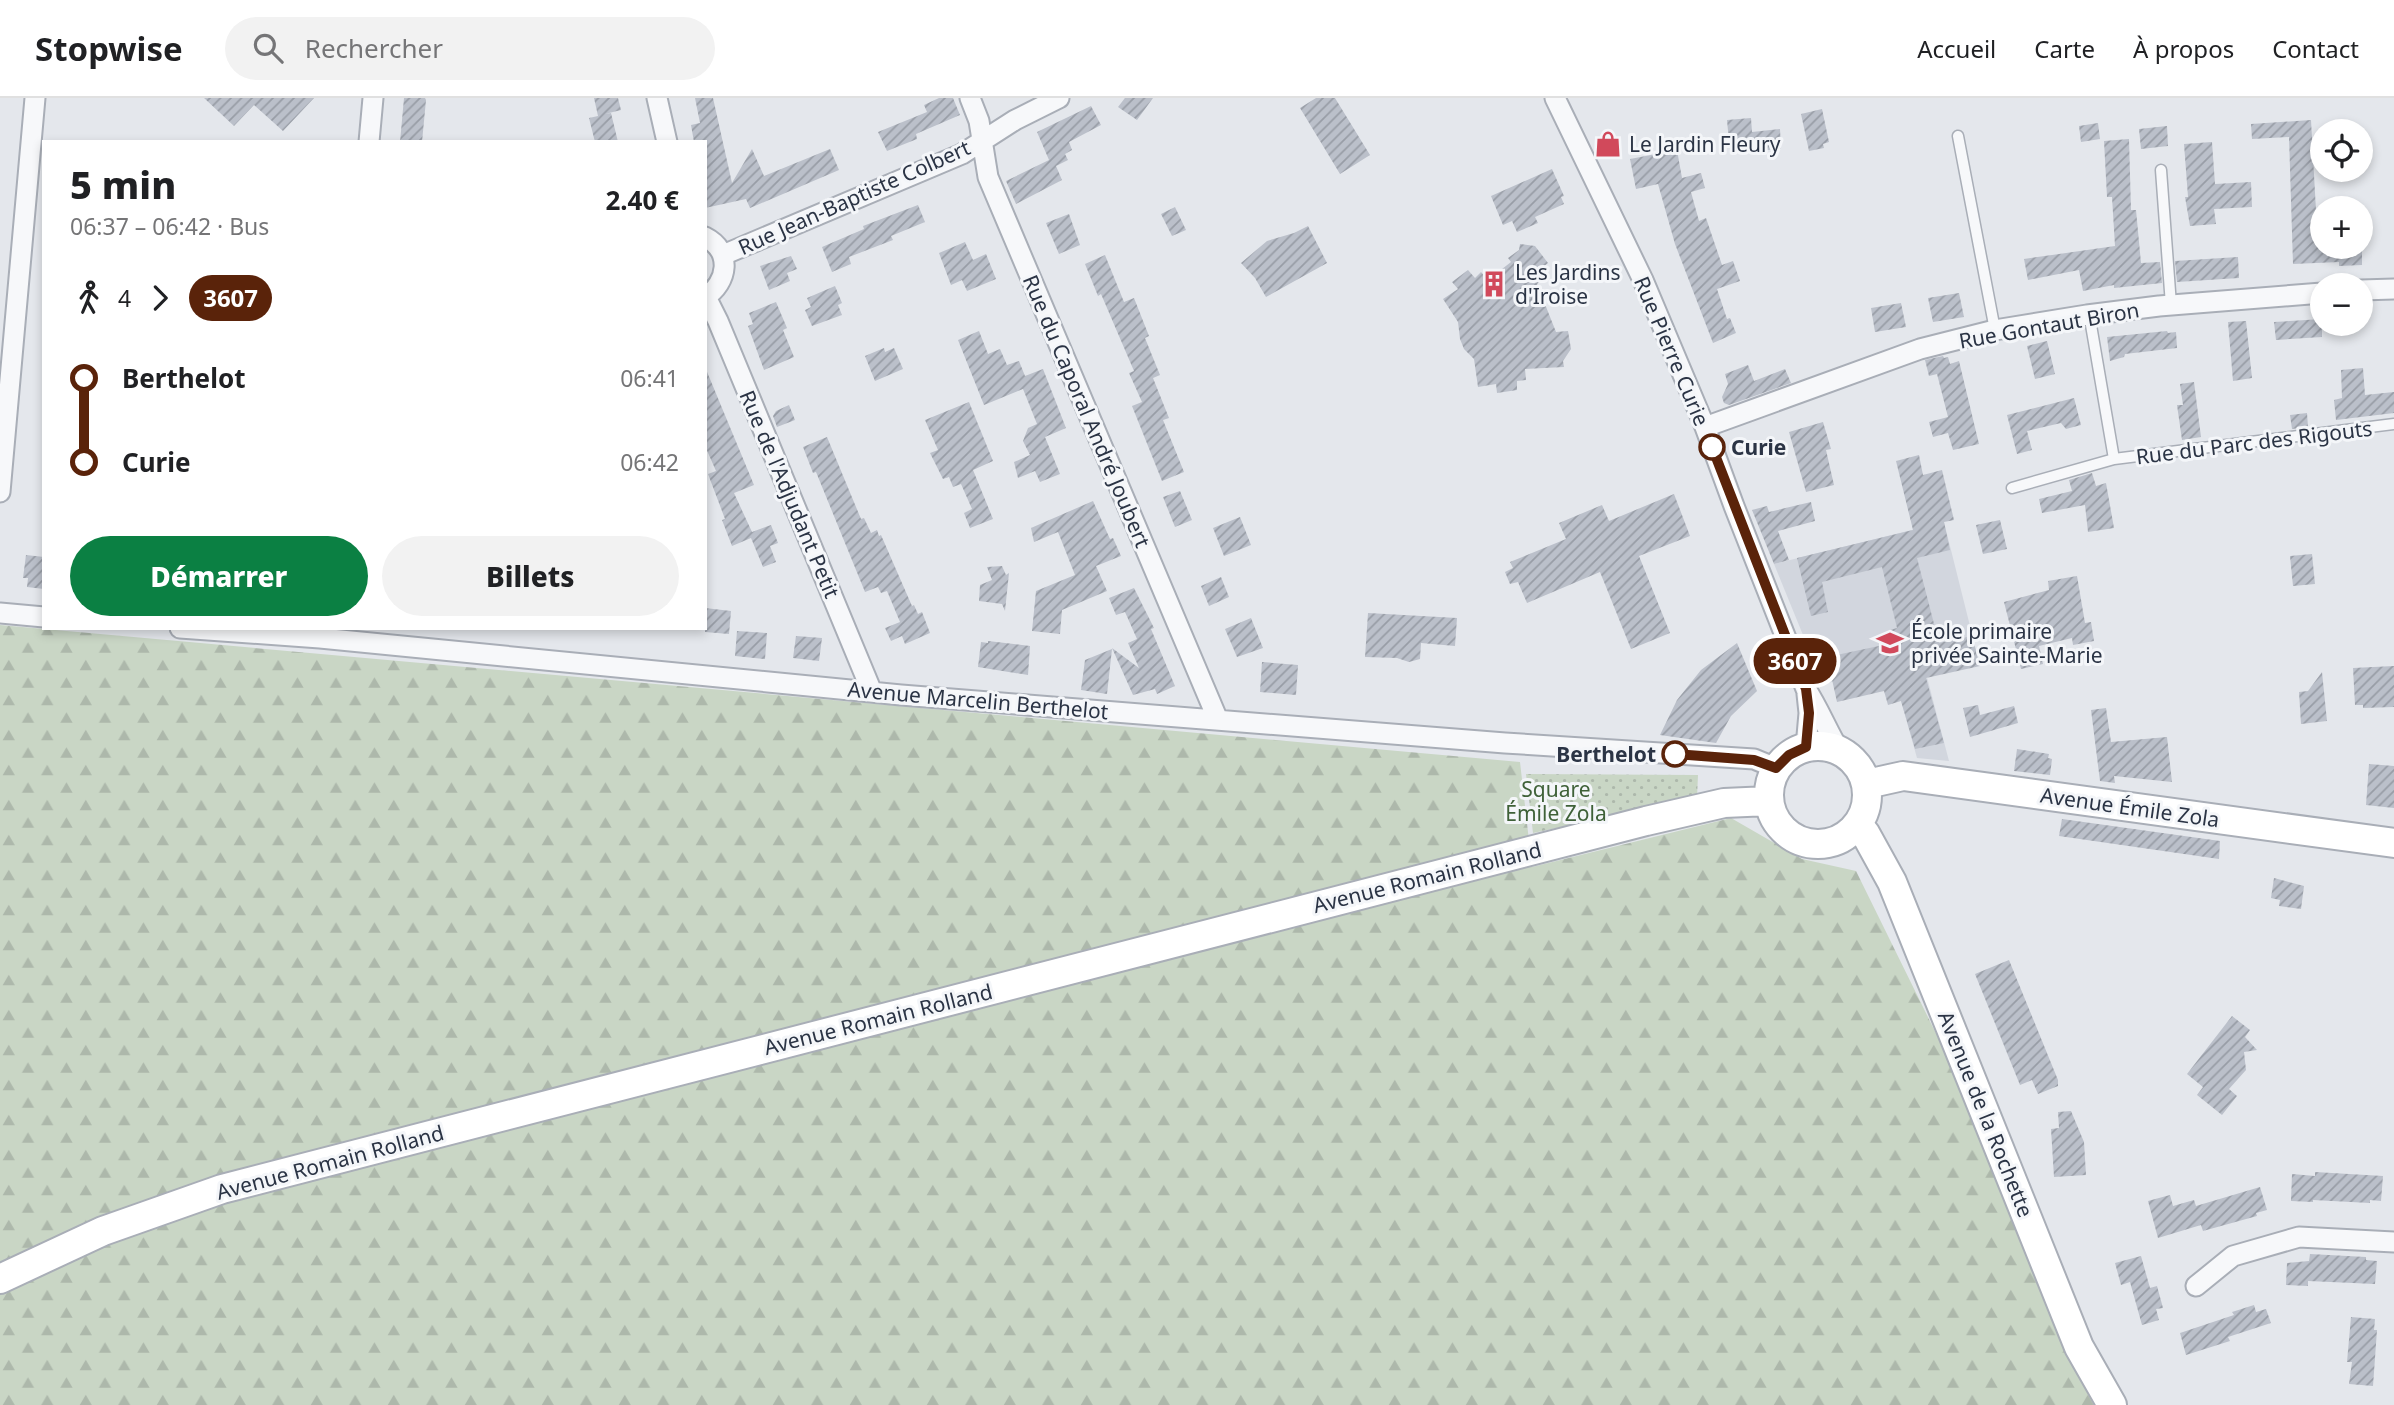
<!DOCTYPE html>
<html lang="fr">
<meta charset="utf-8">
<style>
:root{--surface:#fff;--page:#f2f2f2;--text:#202124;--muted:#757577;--line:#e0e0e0;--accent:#0b8043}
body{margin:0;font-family:"Noto Sans",sans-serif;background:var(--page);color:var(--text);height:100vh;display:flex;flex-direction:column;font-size:26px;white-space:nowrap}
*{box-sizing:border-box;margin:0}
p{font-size:23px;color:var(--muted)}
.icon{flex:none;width:38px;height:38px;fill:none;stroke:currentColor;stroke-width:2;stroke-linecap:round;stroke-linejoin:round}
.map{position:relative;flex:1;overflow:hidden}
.details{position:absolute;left:42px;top:42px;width:665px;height:490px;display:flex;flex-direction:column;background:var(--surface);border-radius:0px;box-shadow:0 4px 10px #0003}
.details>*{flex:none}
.badge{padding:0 14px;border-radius:23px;font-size:24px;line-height:46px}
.controls{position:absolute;left:2310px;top:21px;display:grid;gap:14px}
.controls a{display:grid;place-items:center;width:63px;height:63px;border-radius:50%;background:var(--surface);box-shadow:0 4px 10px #0003;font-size:35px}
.map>.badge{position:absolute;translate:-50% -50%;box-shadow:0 0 0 4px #fff}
.legs{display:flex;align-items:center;gap:10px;height:77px;padding:0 28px;font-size:23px}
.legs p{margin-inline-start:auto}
.summary{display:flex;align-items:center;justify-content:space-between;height:119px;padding:0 28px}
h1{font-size:38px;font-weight:800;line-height:52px}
.action{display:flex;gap:14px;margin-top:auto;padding:14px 28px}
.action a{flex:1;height:80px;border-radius:42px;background:var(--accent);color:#fff;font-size:28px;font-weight:800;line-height:80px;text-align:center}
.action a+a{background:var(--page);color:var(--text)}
ul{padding:0 28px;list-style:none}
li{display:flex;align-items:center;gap:24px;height:84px;font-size:26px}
li i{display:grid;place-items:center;width:10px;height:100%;margin:0 9px;background:currentColor}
li i::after{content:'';width:18px;height:18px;margin:-9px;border:5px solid;border-radius:50%;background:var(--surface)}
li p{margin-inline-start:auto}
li:first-child i{background:linear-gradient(#0000 50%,currentColor 0)}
li:last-child i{background:linear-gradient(currentColor 50%,#0000 0)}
header{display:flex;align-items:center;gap:42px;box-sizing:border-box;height:98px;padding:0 35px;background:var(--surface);border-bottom:2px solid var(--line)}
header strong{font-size:33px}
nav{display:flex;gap:38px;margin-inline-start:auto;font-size:24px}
.search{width:490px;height:63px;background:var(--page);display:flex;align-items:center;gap:18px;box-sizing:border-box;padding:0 24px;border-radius:38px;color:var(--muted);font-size:26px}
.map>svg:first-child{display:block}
</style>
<header>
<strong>Stopwise</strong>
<div class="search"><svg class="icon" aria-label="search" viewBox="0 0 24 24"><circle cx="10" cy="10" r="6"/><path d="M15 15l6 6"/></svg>Rechercher</div>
<nav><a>Accueil</a><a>Carte</a><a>À propos</a><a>Contact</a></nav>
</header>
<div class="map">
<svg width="2394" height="1307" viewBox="0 0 2394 1307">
<defs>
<pattern id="forest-firs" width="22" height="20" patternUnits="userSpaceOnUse" patternTransform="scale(1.75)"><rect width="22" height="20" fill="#c9d6c5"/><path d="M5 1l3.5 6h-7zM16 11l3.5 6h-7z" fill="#adb8ab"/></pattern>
<pattern id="park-dots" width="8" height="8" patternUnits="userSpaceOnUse" patternTransform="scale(1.75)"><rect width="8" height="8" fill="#c9d6c5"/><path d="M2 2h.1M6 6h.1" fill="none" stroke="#adb8ab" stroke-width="1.8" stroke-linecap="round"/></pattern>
<pattern id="building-hatch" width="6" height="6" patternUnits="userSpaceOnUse" patternTransform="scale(1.75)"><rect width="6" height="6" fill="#bbc0ca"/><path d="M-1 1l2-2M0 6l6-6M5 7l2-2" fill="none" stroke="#989da6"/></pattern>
</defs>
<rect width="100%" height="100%" fill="#e4e7ec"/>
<!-- built -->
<path fill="#d2d6de" d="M1944 424 1976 552 1923 564 1949 663 1917 660 1892 571 1823 586 1774 466Z"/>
<!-- forest -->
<path fill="url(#forest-firs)" d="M0 527 1520 664 1532 769 1731 720 1802 761 1856 773 2119 1307H0Z"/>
<!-- park -->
<path fill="url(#park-dots)" d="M1526 676 1698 677 1697 700 1533 735Z"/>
<!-- building -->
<path fill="url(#building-hatch)" d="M204 0H314L283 33 254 7 234 28Z
M404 0H425L426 2 422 44H400Z
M594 0H618L621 12 605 16 611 15 618 44H595L589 20 598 18Z
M695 0H713L732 85 752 51 764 78 830 51 839 72 750 110 746 101 705 110V44H694L691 27 700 25Z
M939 0H953L960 17 916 36 917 41 887 53 878 34 927 14 924 7Z
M1125 0H1153L1137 22 1118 9Z
M1316 0H1335L1370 57 1340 76 1300 10Z
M1091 8 1101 27 1069 44 1072 52 1065 56 1068 62 1056 68 1062 82 1016 106 1006 83 1049 62 1037 34Z
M1822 11 1829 44 1823 46 1824 50 1809 53 1801 16Z
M1751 20 1752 34 1780 31 1781 51 1730 55 1727 22Z
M2311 22 2318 149H2362V167L2339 168V164L2293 166 2289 39 2252 41 2251 26Z
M2098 25 2100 41 2081 44 2079 28Z
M2167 28 2168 48 2141 51 2139 31Z
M2129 41 2131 112H2136L2141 165 2160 164 2162 185 2114 190V187L2083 193 2079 172 2028 182 2024 161 2115 148 2112 99H2107L2104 43Z
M2212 44 2215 86 2251 84 2252 109 2214 111 2216 126 2190 128 2185 99H2188L2184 46Z
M1677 52 1682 80 1701 75 1705 90 1691 94 1699 123 1706 120 1722 167 1733 163 1740 183 1717 191 1727 221 1730 220 1736 235 1713 245 1675 146 1658 86 1636 91 1630 61Z
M1552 71 1564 98 1561 99 1564 106 1535 119 1538 125 1517 134 1512 123 1503 127 1491 98Z
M918 107 925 124 891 138 893 142 849 159 851 166 832 174 822 149 864 131 863 128Z
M1175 109 1186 132 1172 138 1161 116Z
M1069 116 1080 147 1059 156 1046 125Z
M1308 128 1327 165 1266 199 1255 180 1241 165 1267 143 1294 135Z
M965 144 973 162 986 156 996 181 967 193 962 182 951 187 939 155Z
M1520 146 1535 148 1548 165 1541 171 1546 179 1537 186 1556 234 1568 233 1571 251 1563 263 1564 269 1525 271 1526 282 1517 283V292L1497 295 1496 286 1478 289 1474 261 1464 251 1460 241 1458 224 1443 201 1458 191 1452 184 1468 172 1475 180 1481 174 1488 182 1511 164 1508 160 1519 152Z
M1105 157 1124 204 1134 200 1149 238 1145 240 1160 277 1153 280 1169 320 1163 322 1184 374 1162 383 1132 308 1142 304 1129 275 1134 273 1101 196 1098 198 1085 166Z
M791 158 797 171 787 175 790 183 769 192 760 168Z
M2238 159 2239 180 2177 184 2175 163Z
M835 188 842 205 838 207 842 217 812 228 805 212 811 209 807 200Z
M1959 195 1964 219 1933 224 1928 200Z
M776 204 787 230 783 232 794 259 764 272 748 228 753 226 749 215Z
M1901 205 1906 229 1875 234 1871 210Z
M2322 221V239L2276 242 2274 224Z
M2246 223 2252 280 2233 283 2228 224Z
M979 233 988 256 1000 251 1007 267 1019 263 1025 278 1043 271 1066 330 1045 339 1060 376 1040 384 1035 373 1018 380 1014 364 1030 357 1023 343 1028 330 1037 326 1023 291 984 307 958 242Z
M2167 233 2168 235 2176 234 2177 250 2125 256 2124 259 2110 263 2107 239Z
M2047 243 2055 276 2035 281 2027 248Z
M884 250 885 254 894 250 903 271 875 283 865 258Z
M1943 258 1944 260 1948 259 1950 266 1959 263 1979 346 1953 352 1948 335 1933 339 1929 324 1948 319 1937 276 1929 278 1925 262Z
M1748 267 1754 283 1785 271 1791 285 1729 307 1724 305 1722 299 1728 286 1725 276Z
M705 269 754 387 734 395 752 434 771 427 778 445 770 448 776 464 763 469 751 440 732 448 722 422 725 421 708 376 716 373 705 348Z
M2363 270 2365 297 2394 294V315L2336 322 2334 302 2342 300 2341 272Z
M2194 284 2201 339 2182 342 2177 307H2183L2180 286Z
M2074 300 2081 327 2066 331 2061 325 2027 333 2032 352 2017 356 2007 317Z
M969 304 993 363 973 372 993 421 970 430 964 415 972 411 961 386 953 389 949 379 943 381 930 355 938 352 925 322Z
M789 307 795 322 777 329 773 318 776 313Z
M2307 315 2308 329 2292 331 2290 317Z
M1823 324 1831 351 1826 352 1834 387 1806 394 1789 334Z
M827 339 861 421 864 420 871 435 877 432 879 438 881 437 912 508 914 507 918 516 922 514 930 535 905 546 902 538 891 543 885 530 900 524 887 493 881 495 878 489 865 494 816 374 813 375 803 349Z
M1919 357 1923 377 1942 372 1954 422 1944 424 1950 452 1917 460 1939 545 1972 538 1980 568 1926 580 1944 645 1915 651 1901 603 1888 607 1884 593 1837 604 1827 559 1893 545 1890 532 1897 530 1882 469 1822 484 1828 514 1811 518 1797 460 1913 432 1896 363Z
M2092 375 2096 388 2106 385 2114 430 2088 434 2085 407 2042 415 2039 401 2072 393 2069 382Z
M1180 393 1192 422 1175 429 1163 399Z
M1674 396 1690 438 1639 458 1670 535 1631 551 1600 474 1527 505 1518 484 1510 486 1505 474 1513 470 1510 464 1566 441 1559 425 1602 407 1609 423Z
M1093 403 1110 441 1113 440 1121 458 1096 468 1107 493 1062 512 1060 536 1032 533 1036 493 1075 477 1058 434 1034 444 1031 430Z
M1811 404 1815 423 1778 433 1789 462 1774 466 1752 412 1767 408 1769 414Z
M1240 419 1251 447 1224 458 1213 430Z
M2000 422 2007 451 1983 456 1976 427Z
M2312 456 2315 486 2293 488 2290 458Z
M26 457 44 459V491L27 489 28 480H23Z
M1002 468 1006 477 1009 475 1005 513 1002 506 979 503 980 487 992 482 987 469Z
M2077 478 2085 525 2091 524 2094 543 2073 547 2072 540 2039 548 2043 566 2021 571 2004 504 2049 492 2048 483Z
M1221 479 1229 499 1209 508 1201 488Z
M1134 490 1154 530 1151 531 1175 588 1157 596 1155 591 1133 597 1112 550 1139 570 1128 545 1137 541 1125 514 1116 517 1109 500Z
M705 510 731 513 729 536 705 534Z
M1368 515 1457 520 1455 548 1421 545 1420 561 1409 564 1397 560 1365 559Z
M1251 520 1263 550 1237 559 1225 531Z
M737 533 767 535 765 561 735 558Z
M796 538 822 540 819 563 793 560Z
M988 543 1030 548 1028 577 978 569 981 544 988 545Z
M1737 545 1757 593 1731 618 1716 645 1660 637 1677 602 1701 572Z
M1112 551 1107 596 1081 592 1085 562Z
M1262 564 1298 567 1296 597 1260 594Z
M2394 568V609L2363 610V607H2355L2353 570Z
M2322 574 2327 623 2301 626 2299 594 2308 593Z
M1978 607 1980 617 2014 608 2018 625 1970 639 1963 610Z
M2106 610 2111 644 2167 639 2172 684 2114 678 2115 685 2100 683 2091 612Z
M2017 651 2049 656 2048 660 2052 661 2050 677 2014 673Z
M2369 666 2394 668V710L2366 707Z
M2062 721 2220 743 2219 761 2059 738Z
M2274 780 2304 788 2301 811 2279 808 2280 802 2271 800Z
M2009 862 2058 982V988L2038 996 2032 982 2020 987 1975 876Z
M2232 918 2250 932 2245 939 2257 952 2244 954 2246 972 2229 991 2237 998 2222 1017 2197 997 2203 989 2187 976Z
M2071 1013 2084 1044 2086 1077 2054 1079 2051 1031 2059 1030 2058 1014Z
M2315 1074 2383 1078 2381 1103 2370 1102V1105L2313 1102V1104L2291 1103 2292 1076 2315 1078Z
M2260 1089 2267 1112 2256 1115 2257 1118 2203 1133 2201 1127 2158 1140 2148 1103 2170 1097 2173 1108 2194 1102 2196 1108Z
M2310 1156 2366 1159V1162L2377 1163 2375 1186 2308 1183V1188L2286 1187 2287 1165 2309 1163Z
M2141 1158 2150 1190 2157 1188 2163 1210 2156 1211 2159 1222 2142 1227 2130 1184 2121 1187 2115 1165Z
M2254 1207 2256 1214 2266 1211 2271 1225 2228 1239 2230 1243 2186 1257 2180 1235 2234 1217 2232 1214Z
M2351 1219 2375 1221 2374 1232H2377L2373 1288 2349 1286 2352 1264H2347Z"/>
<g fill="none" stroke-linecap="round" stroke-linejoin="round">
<!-- lane casing -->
<g stroke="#a9aeb7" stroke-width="13">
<path id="lane" d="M1958 38 1995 232
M2161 72 2171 207
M2091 227 2114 361 2394 326
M2012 390 2114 361"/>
</g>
<!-- street casing -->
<g stroke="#a9aeb7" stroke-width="23">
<path id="street" d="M657 0 667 44
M970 0 979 23 988 79 1218 622
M1555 0 1643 182 1705 329 1734 408 1806 591C1819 611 1827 632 1839 652
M369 44 373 0
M705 139C733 153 728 185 705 199
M723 157 962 56 1015 22 1059 0
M2361 192 2394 191
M706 199 718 223 872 594
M1705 329 1920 251 1995 232 2087 217 2159 208 2322 195
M0 394 35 0
M0 515 44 519
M180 530 320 540 901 597 1505 645 1754 661 1776 670
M1806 649 1809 615 1807 596
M2196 1188 2233 1158 2299 1139 2394 1144"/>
</g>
<!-- secondary casing -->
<g stroke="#a9aeb7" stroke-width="32">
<path id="secondary" d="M1769 697a49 49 0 1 1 98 0a49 49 0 1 1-98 0Z
M1867 686 1903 678 2394 745
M1856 729 1865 735 1892 784 2079 1249 2112 1307
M0 1181 103 1133 222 1091 1646 723 1724 705 1769 703"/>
</g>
<!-- lane -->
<use href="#lane" stroke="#f7f8fa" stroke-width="10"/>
<!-- street -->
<use href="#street" stroke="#f7f8fa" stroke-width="19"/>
<!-- secondary -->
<use href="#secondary" stroke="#fff" stroke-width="28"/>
</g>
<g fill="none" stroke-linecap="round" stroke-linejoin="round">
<!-- line-1 casing -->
<g stroke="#fff" stroke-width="16">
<path id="line-1" d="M1675 656 1754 662 1776 670 1789 657 1806 649 1809 615 1806 591 1712 349"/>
</g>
<!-- line-1 -->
<use href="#line-1" stroke="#5a230a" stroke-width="10"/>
</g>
<!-- icons -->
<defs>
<g id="shop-bare" transform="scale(2.1)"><path d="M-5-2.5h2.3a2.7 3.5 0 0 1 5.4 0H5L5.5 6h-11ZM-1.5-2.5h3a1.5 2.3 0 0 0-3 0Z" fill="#d1495b" stroke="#f4f6f9" stroke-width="2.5" paint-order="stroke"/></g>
<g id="building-bare" transform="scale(2.1)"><path d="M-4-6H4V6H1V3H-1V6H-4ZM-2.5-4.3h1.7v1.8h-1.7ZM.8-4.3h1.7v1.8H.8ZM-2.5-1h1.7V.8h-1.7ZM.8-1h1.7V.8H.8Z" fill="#d1495b" stroke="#f4f6f9" stroke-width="2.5" paint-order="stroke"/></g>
<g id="school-bare" transform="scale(2.1)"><path d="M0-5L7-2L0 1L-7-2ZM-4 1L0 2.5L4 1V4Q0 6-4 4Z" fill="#d1495b" stroke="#f4f6f9" stroke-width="2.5" paint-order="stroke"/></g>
</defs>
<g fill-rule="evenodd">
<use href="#shop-bare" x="1608" y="46"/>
<use href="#building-bare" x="1494" y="186"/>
<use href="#school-bare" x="1890" y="545"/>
</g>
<!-- markers -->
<g fill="#fff" stroke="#5a230a" stroke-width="3.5">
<circle cx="1712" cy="349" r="12"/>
<circle cx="1675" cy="656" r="12"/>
</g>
<g text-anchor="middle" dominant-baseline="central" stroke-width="6" stroke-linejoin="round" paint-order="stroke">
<!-- poi labels -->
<g font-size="21" fill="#2b3445" stroke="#f4f6f9" text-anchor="start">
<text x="1629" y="46">Le Jardin Fleury</text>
<text x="1515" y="174">Les Jardins<tspan x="1515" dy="24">d'Iroise</tspan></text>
<text x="1911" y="533">École primaire<tspan x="1911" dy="24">privée Sainte-Marie</tspan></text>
</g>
<!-- street labels -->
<g font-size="21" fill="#2b3445" stroke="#f4f6f9">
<text transform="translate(854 99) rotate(-24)">Rue Jean-Baptiste Colbert</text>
<text transform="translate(2049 227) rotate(-10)">Rue Gontaut Biron</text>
<text transform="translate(1672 253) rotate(67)">Rue Pierre Curie</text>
<text transform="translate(1087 313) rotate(67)">Rue du Caporal André Joubert</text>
<text transform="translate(2254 344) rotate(-7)">Rue du Parc des Rigouts</text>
<text transform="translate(790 396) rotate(67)">Rue de l'Adjudant Petit</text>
<text transform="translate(978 602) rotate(5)">Avenue Marcelin Berthelot</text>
<text transform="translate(2130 709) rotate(8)">Avenue Émile Zola</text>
<text transform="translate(1427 779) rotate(-14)">Avenue Romain Rolland</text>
<text transform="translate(878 921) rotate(-14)">Avenue Romain Rolland</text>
<text transform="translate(1986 1016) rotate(68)">Avenue de la Rochette</text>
<text transform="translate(330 1064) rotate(-15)">Avenue Romain Rolland</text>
</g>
<!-- stop labels -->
<g font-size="21" font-weight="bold" fill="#2b3445" stroke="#f4f6f9" text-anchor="start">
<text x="1731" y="349">Curie</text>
<text x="1656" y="656" text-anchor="end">Berthelot</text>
</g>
<!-- park labels -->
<g font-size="21" fill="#3f6138" stroke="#f4f6f9">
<text x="1556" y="691">Square<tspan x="1556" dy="24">Émile Zola</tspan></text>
</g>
</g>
</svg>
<div class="controls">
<a><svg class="icon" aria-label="locate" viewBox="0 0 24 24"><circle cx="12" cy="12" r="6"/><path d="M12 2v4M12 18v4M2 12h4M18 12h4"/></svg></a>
<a>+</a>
<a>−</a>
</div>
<b class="badge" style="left:1795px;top:563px;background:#5a230a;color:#fff">3607</b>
<section class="details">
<div class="summary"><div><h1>5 min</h1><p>06:37 – 06:42 · Bus</p></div><b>2.40 €</b></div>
<div class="legs"><svg class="icon" aria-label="walk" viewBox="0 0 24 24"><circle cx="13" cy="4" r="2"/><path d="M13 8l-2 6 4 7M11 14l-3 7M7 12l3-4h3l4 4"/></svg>4<svg class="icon" aria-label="forward" viewBox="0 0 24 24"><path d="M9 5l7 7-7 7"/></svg><b class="badge" style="background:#5a230a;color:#fff">3607</b></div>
<ul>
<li><i style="color:#5a230a"></i><b>Berthelot</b><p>06:41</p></li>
<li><i style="color:#5a230a"></i><b>Curie</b><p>06:42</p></li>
</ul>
<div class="action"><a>Démarrer</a><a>Billets</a></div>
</section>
</div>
